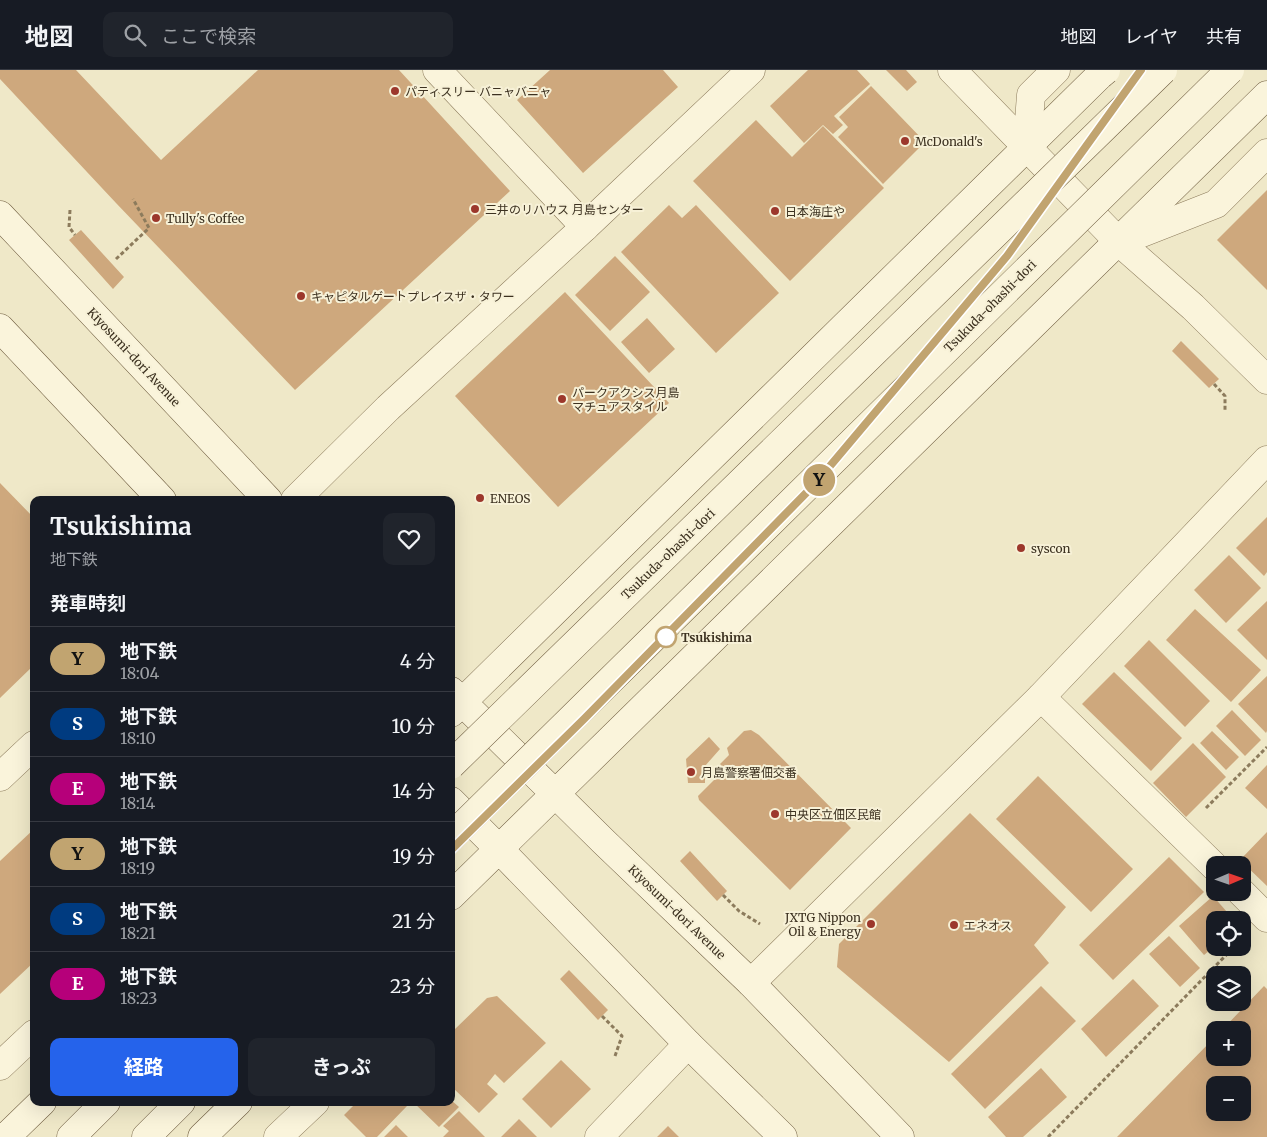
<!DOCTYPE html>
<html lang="ja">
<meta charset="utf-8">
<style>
:root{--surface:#171b24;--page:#20242c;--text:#f1f3f6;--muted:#9ea1a6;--line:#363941;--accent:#2563eb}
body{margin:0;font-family:Merriweather,"Noto Sans JP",serif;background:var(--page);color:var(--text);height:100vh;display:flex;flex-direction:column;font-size:19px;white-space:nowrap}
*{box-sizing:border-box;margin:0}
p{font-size:16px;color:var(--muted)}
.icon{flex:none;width:28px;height:28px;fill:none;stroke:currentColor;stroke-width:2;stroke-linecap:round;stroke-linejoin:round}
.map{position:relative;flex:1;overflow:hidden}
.sheet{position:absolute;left:30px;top:426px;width:425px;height:610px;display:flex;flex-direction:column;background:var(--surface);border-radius:10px;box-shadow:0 5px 20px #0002}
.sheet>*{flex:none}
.badge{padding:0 10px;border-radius:16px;font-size:18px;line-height:32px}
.needle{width:32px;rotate:88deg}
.buttons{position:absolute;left:1206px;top:786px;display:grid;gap:10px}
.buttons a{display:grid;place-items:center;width:45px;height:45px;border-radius:10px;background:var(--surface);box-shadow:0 5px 20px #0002;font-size:25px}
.map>.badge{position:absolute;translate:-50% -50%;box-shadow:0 0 0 2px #fff}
h2{padding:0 20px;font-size:19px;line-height:45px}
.round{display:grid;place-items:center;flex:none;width:52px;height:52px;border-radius:10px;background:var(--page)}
.headline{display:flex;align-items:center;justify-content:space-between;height:85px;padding:0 20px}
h1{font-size:24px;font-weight:700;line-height:38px}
.primary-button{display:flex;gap:10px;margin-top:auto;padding:10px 20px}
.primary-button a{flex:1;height:58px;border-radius:10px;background:var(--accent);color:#fff;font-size:20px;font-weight:700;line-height:58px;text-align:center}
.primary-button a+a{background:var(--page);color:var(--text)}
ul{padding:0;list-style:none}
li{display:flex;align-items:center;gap:15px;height:65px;padding:0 20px;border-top:1px solid var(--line)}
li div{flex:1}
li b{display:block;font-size:19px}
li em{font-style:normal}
li .badge{min-width:55px;font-weight:700;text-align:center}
header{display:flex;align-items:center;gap:30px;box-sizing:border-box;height:70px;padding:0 25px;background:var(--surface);border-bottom:1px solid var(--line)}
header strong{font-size:24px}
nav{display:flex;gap:28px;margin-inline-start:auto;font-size:18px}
.search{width:350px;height:45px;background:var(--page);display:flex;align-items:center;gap:12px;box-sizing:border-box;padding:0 18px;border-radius:10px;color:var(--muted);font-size:19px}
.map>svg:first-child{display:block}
</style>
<header>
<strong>地図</strong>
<div class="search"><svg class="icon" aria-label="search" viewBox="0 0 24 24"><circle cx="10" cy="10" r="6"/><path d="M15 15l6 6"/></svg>ここで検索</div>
<nav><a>地図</a><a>レイヤ</a><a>共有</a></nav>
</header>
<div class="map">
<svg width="1267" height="1067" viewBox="0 0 1267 1067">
<rect width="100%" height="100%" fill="#efe8c8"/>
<!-- building -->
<path fill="#cea87d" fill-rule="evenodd" d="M0 0H76L161 90 258 0H399L510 121 295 320 116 133 0 9Z
M550 0H663L678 17 583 103 517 30Z
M808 0H857L870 14 834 46 843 55 833 64 823 55 804 73 770 36Z
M886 0H906L917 12 907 21Z
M871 16 925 72 883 114 838 67 848 57 839 47Z
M756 50 792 87 823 56 884 118 790 211 693 111Z
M1267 120V220L1217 170Z
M669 135 682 148 696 135 779 223 716 283 621 182Z
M81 160 124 207 113 219 69 170Z
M615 186 650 222 610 261 575 225Z
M565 222 669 333 558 437 455 326Z
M647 248 675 279 649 303 621 272Z
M1181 271 1219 309 1209 318 1172 281Z
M0 413 34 448V595L0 628Z
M1267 447V502L1264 506 1236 478Z
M1229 485 1261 518 1226 553 1194 520Z
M1267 531V590L1237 560Z
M1195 539 1261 600 1231 632 1166 570Z
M1149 570 1210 631 1185 657 1124 596Z
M1114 602 1182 668 1151 701 1082 634Z
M1267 606V661L1266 663 1238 634Z
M1232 640 1261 670 1245 686 1216 656Z
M751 660 759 665 851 758 790 820 699 730 698 726 725 699 720 694 729 685 727 678 744 661Z
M1212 661 1239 687 1226 700 1200 673Z
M709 667 720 679 705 696V713H688L686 689Z
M1193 673 1226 707 1186 747 1153 713Z
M1267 695V739L1245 718Z
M1038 706 1133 799 1091 842 996 749Z
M970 743 1066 837 1034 875 1049 893 949 992 837 897 839 874Z
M34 759V892L0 924V791Z
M1267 762V816L1240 790Z
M690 781 727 821 717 831 680 791Z
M1169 787 1204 822 1113 910 1079 875Z
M1213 826 1234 850H1215V876L1204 885 1179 856Z
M1169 866 1200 898 1180 917 1149 884Z
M569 900 608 940 598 950 560 909Z
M1133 909 1159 936 1106 987 1081 959Z
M1041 916 1076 951 985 1039 951 1004Z
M1264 916 1267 919V1067H1117L1215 967V988H1242V960H1222ZM1215 1015H1242V1042H1215Z
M497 926 546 973 504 1013 495 1004 487 1014 498 1024 479 1043 451 1016V959L453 961 487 928Z
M561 990 591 1019 551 1058 522 1029Z
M1041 998 1067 1027 1023 1067H1006L988 1047Z
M451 1030 459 1037 439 1057 413 1032H451Z
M357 1032H404L407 1036 377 1067H366L344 1045Z
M459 1041 485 1067H443L449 1061 443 1056Z
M519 1049 537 1067H501Z
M396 1055 408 1067H384Z
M668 1056 679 1067H657Z"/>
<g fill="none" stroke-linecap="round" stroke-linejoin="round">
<!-- minor casing -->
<g stroke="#8c7b5c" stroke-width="29">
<path id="minor" d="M437 0 585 157
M1027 77 1031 25 1056 0
M1119 172 1216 134 1267 83
M1041 627 1215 797
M1241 822 1267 848
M0 996 34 964
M278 1067 315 1032"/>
</g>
<!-- tertiary casing -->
<g stroke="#8c7b5c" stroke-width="29">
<path id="tertiary" d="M952 0 1119 172 1193 237 1267 310
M295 430 388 338 585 157 751 0
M0 707 34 675
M751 913 1041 627 1267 390
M599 1067 688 974"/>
</g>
<!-- secondary casing -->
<g stroke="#6e5c3f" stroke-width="29">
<path id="secondary" d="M0 145 268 430
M0 258 162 430
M451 621 603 771 751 913 900 1067
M451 643 1100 5
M451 731 499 779 688 974 783 1067
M451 826 1267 25
M6 1067 42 1032
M71 1067 106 1032
M146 1067 181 1032
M202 1067 238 1032"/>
</g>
<!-- path -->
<path stroke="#8c7b5c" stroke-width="3" stroke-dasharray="4 2.5" stroke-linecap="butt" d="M70 140 69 157 75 165
M116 189 149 158 133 129
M1214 314 1225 326V342
M1206 738 1267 677
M723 825 739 841 760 854
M602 946 622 966 615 986
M1048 1067 1233 878"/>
<!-- minor -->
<use href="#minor" stroke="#faf4db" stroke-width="28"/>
<!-- tertiary -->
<use href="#tertiary" stroke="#faf4db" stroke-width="28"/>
<!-- secondary -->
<use href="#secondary" stroke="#faf4db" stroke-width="28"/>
<!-- secondary-bridge casing -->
<g stroke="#6e5c3f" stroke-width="29" stroke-linecap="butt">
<path id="secondary-bridge" d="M1100 5 1106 0
M451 695 1163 0
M451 767 1230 0"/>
</g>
<!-- secondary-bridge -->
<use href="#secondary-bridge" stroke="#faf4db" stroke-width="28"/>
</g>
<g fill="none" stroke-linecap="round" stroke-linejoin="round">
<!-- line casing -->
<g stroke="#fff" stroke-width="11">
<path id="line" d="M451 780 584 649 814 415 1007 186 1141 0"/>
</g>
<!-- line -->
<use href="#line" stroke="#c1a470" stroke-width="8"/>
</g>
<!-- markers -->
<g fill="#9c372b" stroke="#f7f1d7" stroke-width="2">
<circle cx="395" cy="21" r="5"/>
<circle cx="905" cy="71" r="5"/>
<circle cx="475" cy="139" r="5"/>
<circle cx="775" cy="141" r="5"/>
<circle cx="156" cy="148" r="5"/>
<circle cx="301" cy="226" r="5"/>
<circle cx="562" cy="329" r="5"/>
<circle cx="480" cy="428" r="5"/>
<circle cx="1021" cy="478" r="5"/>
<circle cx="691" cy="702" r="5"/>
<circle cx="775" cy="744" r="5"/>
<circle cx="871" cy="854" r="5"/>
<circle cx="954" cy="855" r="5"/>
</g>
<circle fill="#fff" stroke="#c1a470" stroke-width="2.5" cx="666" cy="567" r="10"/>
<g text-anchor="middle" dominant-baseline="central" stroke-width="4" stroke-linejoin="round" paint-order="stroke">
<!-- poi labels -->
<g font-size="12" fill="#3c3120" stroke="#f7f1d7" text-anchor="start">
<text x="405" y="21">パティスリー バニャバニャ</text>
<text x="915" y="71">McDonald's</text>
<text x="485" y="139">三井のリハウス 月島センター</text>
<text x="785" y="141">日本海庄や</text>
<text x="166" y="148">Tully's Coffee</text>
<text x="311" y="226">キャピタルゲートプレイスザ・タワー</text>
<text x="572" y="322">パークアクシス月島<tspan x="572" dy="14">マチュアスタイル</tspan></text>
<text x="490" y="428">ENEOS</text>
<text x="1031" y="478">syscon</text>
<text x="701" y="702">月島警察署佃交番</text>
<text x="785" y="744">中央区立佃区民館</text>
<text x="861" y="847" text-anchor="end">JXTG Nippon<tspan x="861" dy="14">Oil &amp; Energy</tspan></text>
<text x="964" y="855">エネオス</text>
</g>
<!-- street labels -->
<g font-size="12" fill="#3c3120" stroke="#f7f1d7">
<text transform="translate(990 236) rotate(-45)">Tsukuda-ohashi-dori</text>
<text transform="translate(134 287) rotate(47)">Kiyosumi-dori Avenue</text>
<text transform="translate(668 484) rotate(-44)">Tsukuda-ohashi-dori</text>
<text transform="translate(677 842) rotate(44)">Kiyosumi-dori Avenue</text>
</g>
<!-- stop labels -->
<g font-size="12" font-weight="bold" fill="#3c3120" stroke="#f7f1d7" text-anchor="start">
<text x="681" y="567">Tsukishima</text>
</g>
</g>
</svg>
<div class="buttons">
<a><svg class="needle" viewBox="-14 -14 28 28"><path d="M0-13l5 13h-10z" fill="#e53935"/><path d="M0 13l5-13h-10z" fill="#9ea1a6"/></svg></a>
<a><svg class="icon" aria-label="locate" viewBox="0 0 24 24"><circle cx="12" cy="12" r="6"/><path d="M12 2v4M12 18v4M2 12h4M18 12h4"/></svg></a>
<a><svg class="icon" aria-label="layers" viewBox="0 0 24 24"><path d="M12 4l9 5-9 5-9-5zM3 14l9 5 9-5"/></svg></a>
<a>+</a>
<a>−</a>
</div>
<b class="badge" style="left:819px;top:410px;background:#c1a470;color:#111">Y</b>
<section class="sheet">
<div class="headline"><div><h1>Tsukishima</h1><p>地下鉄</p></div><a class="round"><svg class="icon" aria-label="heart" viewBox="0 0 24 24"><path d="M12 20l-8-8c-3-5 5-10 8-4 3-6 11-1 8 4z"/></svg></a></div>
<h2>発車時刻</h2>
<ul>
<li><span class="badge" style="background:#c1a470;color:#111">Y</span><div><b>地下鉄</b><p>18:04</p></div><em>4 分</em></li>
<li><span class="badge" style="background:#003b80;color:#fff">S</span><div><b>地下鉄</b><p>18:10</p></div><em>10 分</em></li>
<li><span class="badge" style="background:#b6007a;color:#fff">E</span><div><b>地下鉄</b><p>18:14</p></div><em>14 分</em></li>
<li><span class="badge" style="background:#c1a470;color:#111">Y</span><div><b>地下鉄</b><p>18:19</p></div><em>19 分</em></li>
<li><span class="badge" style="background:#003b80;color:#fff">S</span><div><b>地下鉄</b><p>18:21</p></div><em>21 分</em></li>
<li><span class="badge" style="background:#b6007a;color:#fff">E</span><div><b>地下鉄</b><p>18:23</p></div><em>23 分</em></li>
</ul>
<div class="primary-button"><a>経路</a><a>きっぷ</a></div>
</section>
</div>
